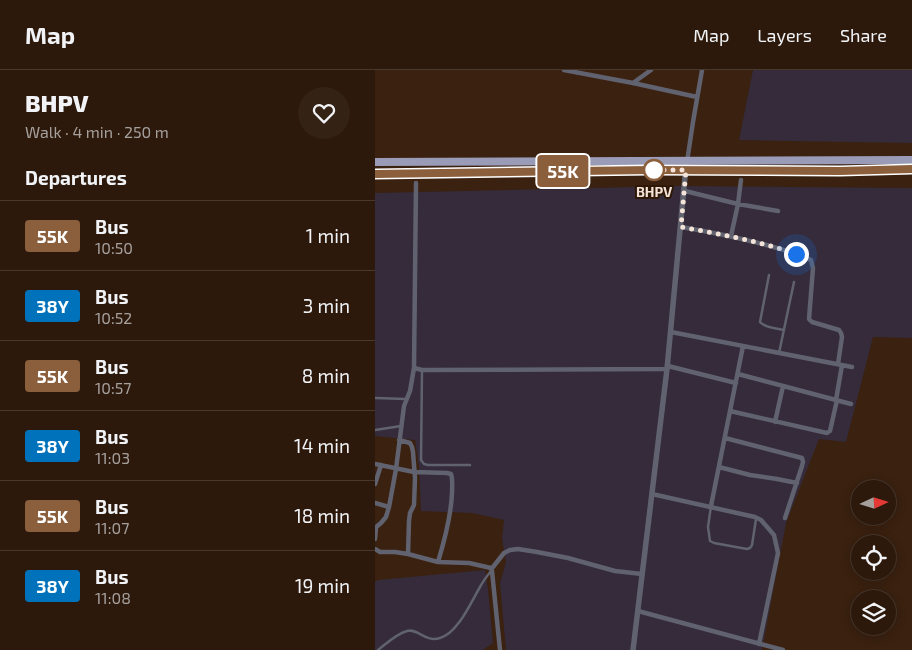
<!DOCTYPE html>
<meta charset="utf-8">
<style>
:root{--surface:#2c190c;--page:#342215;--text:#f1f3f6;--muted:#a6a09d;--line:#48382d}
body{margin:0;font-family:"Exo 2",sans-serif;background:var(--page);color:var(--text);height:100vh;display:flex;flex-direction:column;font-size:19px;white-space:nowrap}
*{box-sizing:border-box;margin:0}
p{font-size:16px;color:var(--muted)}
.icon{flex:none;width:28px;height:28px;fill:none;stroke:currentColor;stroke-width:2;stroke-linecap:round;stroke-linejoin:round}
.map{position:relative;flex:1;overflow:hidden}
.drawer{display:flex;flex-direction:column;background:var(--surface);width:375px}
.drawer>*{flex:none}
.badge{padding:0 10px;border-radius:4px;font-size:18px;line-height:32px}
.needle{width:32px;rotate:86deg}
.controls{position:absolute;left:476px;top:410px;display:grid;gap:10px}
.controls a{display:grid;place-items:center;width:45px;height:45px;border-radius:50%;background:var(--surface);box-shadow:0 2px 12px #0003,0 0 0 1px var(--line);font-size:25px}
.you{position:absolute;width:25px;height:25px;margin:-12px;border:4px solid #fff;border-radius:50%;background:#1a73e8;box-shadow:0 0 0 8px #1a73e833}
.map>.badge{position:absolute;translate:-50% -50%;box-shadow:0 0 0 2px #fff}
h2{padding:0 25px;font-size:19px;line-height:45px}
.round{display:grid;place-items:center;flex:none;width:52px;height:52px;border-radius:26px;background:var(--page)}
.overview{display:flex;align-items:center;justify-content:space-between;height:85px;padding:0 25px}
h1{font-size:24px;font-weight:800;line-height:38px}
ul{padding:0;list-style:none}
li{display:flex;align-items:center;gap:15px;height:70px;padding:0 25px;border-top:1px solid var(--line)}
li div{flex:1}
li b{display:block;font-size:19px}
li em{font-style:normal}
li .badge{min-width:55px;font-weight:700;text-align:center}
header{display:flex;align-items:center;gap:30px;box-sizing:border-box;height:70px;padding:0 25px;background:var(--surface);border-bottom:1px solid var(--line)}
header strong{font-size:24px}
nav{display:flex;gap:28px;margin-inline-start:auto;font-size:18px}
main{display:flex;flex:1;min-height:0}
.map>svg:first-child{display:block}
</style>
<header>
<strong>Map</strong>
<nav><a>Map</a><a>Layers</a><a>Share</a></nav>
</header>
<main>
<section class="drawer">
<div class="overview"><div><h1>BHPV</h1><p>Walk · 4 min · 250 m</p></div><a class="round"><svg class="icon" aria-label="heart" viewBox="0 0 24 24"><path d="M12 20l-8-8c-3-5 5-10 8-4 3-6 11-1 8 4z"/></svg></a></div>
<h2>Departures</h2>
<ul>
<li><span class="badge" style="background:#8b5e3c;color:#fff">55K</span><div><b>Bus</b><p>10:50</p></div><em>1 min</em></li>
<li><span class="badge" style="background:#0072bc;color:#fff">38Y</span><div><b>Bus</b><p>10:52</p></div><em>3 min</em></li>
<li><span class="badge" style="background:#8b5e3c;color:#fff">55K</span><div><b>Bus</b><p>10:57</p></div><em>8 min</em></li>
<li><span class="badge" style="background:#0072bc;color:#fff">38Y</span><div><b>Bus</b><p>11:03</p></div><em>14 min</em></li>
<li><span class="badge" style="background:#8b5e3c;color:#fff">55K</span><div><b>Bus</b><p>11:07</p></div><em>18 min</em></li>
<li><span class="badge" style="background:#0072bc;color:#fff">38Y</span><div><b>Bus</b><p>11:08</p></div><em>19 min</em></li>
</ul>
</section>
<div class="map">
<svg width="537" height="580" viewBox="0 0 537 580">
<rect width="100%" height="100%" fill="#3a2110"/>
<!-- industrial -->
<path fill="#352b3a" d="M378 0H537V73L364 70Z
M303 116 537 118V268L498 267 471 372 444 369 411 453 387 580H131L125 513 131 492 127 469 129 450 97 443 46 441 44 396 40 370 0 366V123Z
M110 500 113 519 118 573 108 580H0V512L3 510Z"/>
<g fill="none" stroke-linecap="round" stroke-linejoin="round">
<!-- service -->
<path stroke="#61626f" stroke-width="2.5" d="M394 205 385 252C390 258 401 258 409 260
M404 283 419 212
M47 301 46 390 49 394 53 395H95
M0 328 31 329
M0 360 26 356
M336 436 333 457 335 471 339 473 372 479 375 478 377 475 381 449
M3 580C11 574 21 564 32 561 43 558 51 573 65 568 83 563 96 532 105 517 108 511 112 506 116 501"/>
<!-- minor -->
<path stroke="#61626f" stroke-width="4.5" d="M189 0 258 13 322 27
M258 13 276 0
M312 92 318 52 327 0
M41 113 39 298 47 300 292 299
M310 121 363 134 403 141
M306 157C336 162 365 168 395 176 409 180 423 184 436 190L438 198 434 249 437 252 464 260 466 263 467 267 463 294
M356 166 363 134 366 110
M296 262 477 297
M293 296 361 313
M363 304 476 334
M461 330 467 295
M355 341 452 363 455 361 462 330
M400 352 408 316
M350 368 427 388 428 392 427 396 410 448
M24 370 35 373 37 377 38 382 40 408 39 435 35 443 34 451 33 484
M0 394 39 402 72 403 76 404C78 410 77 417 77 423 76 447 70 469 63 492
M344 397 375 405 402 409 422 413
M0 414 6 395
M277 424 380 447 386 450 399 465 403 483 384 574
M0 433 14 437
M336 436 368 276
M0 458 6 453 11 447 14 437 21 399 29 336 35 321 39 298
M0 469 1 458
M0 479 5 482H20L33 484 63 492 94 493 116 498 118 497 129 483 135 480 143 479 162 482 193 488 240 501 267 504
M116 498 117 501 125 580
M263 541 408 580"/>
<!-- tertiary -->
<path stroke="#61626f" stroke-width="5.5" d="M258 580 292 299 311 96"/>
<!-- primary -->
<path stroke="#9a9bb7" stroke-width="8" d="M0 92 537 90
M0 104 311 100 465 101 537 100"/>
</g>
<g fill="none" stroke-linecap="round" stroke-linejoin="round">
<!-- line casing -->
<g stroke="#fff" stroke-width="11">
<path id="line" d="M0 104 275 100 465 101 537 99"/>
</g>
<!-- line -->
<use href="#line" stroke="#8b5e3c" stroke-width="8"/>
<!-- walk -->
<path stroke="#f4e3d8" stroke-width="5" stroke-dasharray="0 9" d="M279 100H275H311L306 157C345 164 384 171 421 184"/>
</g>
<!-- markers -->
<circle fill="#fff" stroke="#8b5e3c" stroke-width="2.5" cx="279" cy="100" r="10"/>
<g text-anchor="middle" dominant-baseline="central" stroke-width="4" stroke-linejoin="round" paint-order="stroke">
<!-- stop labels -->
<g font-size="14" font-weight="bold" fill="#f4e3d8" stroke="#2f1706">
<text x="279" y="121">BHPV</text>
</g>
</g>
</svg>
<div class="controls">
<a><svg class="needle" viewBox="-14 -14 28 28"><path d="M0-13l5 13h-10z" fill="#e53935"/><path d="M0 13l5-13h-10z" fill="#a6a09d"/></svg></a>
<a><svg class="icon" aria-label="locate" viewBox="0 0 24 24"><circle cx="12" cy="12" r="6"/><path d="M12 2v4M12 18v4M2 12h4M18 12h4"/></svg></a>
<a><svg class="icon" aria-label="layers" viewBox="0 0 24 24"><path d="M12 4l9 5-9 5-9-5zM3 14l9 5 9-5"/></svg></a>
</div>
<div class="you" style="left:421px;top:184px"></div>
<b class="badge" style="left:188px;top:101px;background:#8b5e3c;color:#fff">55K</b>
</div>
</main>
